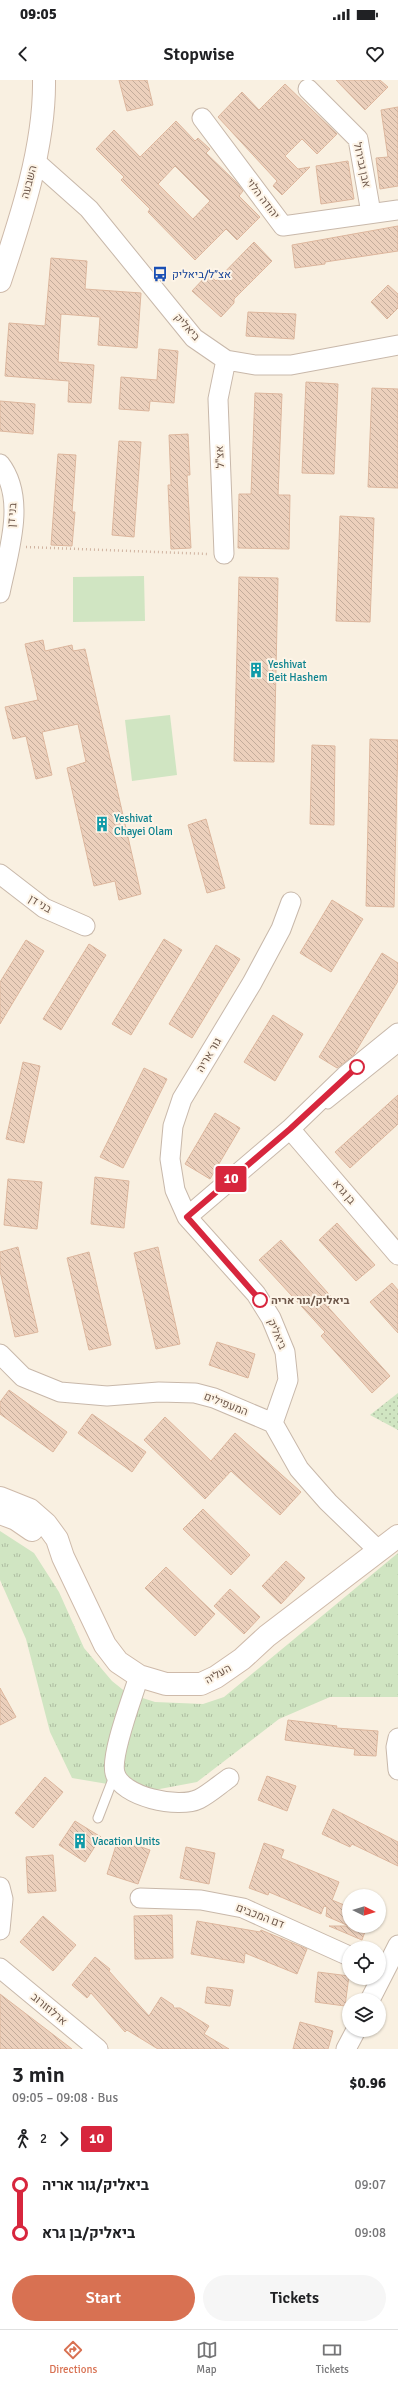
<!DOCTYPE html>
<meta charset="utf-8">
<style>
:root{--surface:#fff;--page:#f6f6f6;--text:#202124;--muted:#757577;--line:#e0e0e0;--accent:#d87152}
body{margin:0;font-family:Signika,Heebo,sans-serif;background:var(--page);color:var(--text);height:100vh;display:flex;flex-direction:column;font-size:15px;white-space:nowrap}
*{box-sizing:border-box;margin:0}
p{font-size:13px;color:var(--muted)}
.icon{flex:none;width:22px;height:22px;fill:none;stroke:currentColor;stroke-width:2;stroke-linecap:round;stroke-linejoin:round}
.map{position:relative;height:1969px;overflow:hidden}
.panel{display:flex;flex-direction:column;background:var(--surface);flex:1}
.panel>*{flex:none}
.badge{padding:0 8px;border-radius:3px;font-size:14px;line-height:26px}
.needle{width:26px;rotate:95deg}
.buttons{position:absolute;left:342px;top:1809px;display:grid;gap:8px}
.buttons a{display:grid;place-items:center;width:44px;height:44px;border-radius:50%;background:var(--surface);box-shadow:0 1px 3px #0004;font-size:20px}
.map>.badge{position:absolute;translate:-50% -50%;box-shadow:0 0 0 2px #fff}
.legs{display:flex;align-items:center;gap:6px;height:44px;padding:0 12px;font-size:13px}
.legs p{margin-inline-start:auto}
.headline{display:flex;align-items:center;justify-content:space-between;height:68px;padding:0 12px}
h1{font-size:22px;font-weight:600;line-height:30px}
.action{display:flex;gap:8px;margin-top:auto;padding:8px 12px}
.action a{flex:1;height:46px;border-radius:24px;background:var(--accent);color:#fff;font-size:16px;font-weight:600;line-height:46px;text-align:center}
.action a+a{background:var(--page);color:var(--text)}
ul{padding:0 12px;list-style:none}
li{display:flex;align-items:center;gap:14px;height:48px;font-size:15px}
li i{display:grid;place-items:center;width:6px;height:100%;margin:0 5px;background:currentColor}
li i::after{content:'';width:10px;height:10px;margin:-5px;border:3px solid;border-radius:50%;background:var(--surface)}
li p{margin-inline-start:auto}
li:first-child i{background:linear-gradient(#0000 50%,currentColor 0)}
li:last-child i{background:linear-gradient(currentColor 50%,#0000 0)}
.status{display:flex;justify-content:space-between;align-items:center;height:28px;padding:0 20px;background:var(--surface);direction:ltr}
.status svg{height:11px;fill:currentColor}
header{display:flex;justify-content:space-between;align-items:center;height:52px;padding:0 12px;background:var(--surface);font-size:18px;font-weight:600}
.tabs{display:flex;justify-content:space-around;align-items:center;height:56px;border-top:1px solid var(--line);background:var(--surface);font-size:11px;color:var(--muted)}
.tabs a{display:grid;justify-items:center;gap:2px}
.tabs .selected{color:var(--accent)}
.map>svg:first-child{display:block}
</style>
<div class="status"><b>09:05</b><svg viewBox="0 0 49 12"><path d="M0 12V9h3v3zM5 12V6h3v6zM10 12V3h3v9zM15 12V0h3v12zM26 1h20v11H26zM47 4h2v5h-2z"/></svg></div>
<header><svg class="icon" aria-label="back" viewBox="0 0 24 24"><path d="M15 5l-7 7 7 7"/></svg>Stopwise<svg class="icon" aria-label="heart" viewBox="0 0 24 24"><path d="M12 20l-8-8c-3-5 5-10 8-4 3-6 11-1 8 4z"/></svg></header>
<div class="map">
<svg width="398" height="1969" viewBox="0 0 398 1969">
<defs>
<pattern id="grass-dots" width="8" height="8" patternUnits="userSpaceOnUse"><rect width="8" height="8" fill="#d0e5c2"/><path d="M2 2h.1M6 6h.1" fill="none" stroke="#adbca0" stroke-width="1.8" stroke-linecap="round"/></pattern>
<pattern id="park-tufts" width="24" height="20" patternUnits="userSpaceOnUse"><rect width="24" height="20" fill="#d0e5c2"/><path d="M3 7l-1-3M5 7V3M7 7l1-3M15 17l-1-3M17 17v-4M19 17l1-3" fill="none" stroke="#adbca0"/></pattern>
<pattern id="building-back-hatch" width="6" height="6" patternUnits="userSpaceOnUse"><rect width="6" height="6" fill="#ecd0bc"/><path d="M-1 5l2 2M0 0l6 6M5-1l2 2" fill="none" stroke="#c3ac9b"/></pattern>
</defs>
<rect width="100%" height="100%" fill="#f9f0e1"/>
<!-- grass -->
<path fill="url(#grass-dots)" d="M398 1313V1350L370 1335Z"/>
<!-- park -->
<path fill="url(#park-tufts)" d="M0 1451 34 1473 59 1512 84 1568 112 1601 127 1613 155 1622 203 1624 224 1617 398 1473V1617H330L279 1639 197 1702 149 1711 72 1698 50 1652 26 1559 0 1500Z"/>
<!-- garden -->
<path fill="#d0e5c2" d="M144 496 145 541 73 542V497Z
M170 635 177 695 132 701 125 640Z"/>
<!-- building -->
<path fill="url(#building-back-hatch)" stroke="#ddb79e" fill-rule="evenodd" d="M119 0H147L153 25 127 31Z
M336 0H380L388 7 365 30Z
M285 4 337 54 317 74 302 59 285 76 298 89 310 87 282 115 273 106 277 101 218 37 242 12 259 30Z
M398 27V106L380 109 376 78 388 77 381 30Z
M176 41 195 61 198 58 210 69 206 73 236 102 243 111 239 116 260 137 237 160 226 149 195 180 148 132 150 129 121 100 124 97 96 69 114 50 140 77ZM175 86 210 121 193 139 158 104Z
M348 81 354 119 321 124 316 86Z
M398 146V171L325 182V184L295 188 292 165Z
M254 162 272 181 234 219V223L221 237 192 211 208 194 216 201Z
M51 178 87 181 85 209 141 213 137 268 98 265 100 237 61 234 58 282 94 285 91 323 68 322 69 301 5 296 9 243 45 246Z
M388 205 398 214V228L387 239 371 222Z
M248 232 296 234 294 259 246 256Z
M159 269 178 271 174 323 150 321 149 331 119 329 121 297 157 300Z
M306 302 338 304 334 394 302 393Z
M372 308 398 309V408L368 407Z
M255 313 282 314 278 415H290L289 469 238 468 239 414H251Z
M0 321 35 324 33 354 0 351Z
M188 354 190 395H187L191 468 171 469 168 405H171L169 355Z
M119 361 141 362 134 457 112 455Z
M58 374 76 375 72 432H75L72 466 51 465Z
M340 436 374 438 370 542 336 541Z
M239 497 278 498 274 682 234 681Z
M43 560 45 571 72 565 73 571 85 569 141 814 119 820 115 801 94 806 67 688 86 682 78 644 42 652 52 695 36 699 26 656 13 659 5 627 38 620 25 564Z
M370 659 398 660 394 827 366 826Z
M312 665 335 666 334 745 310 744Z
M206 739 225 808 207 813 188 745Z
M332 820 363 839 331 892 300 873Z
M164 859 182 870 131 955 112 944Z
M26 860 44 871 0 944V902Z
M89 864 106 875 61 950 43 939Z
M216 865 240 879 192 958 169 944Z
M382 873 398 883V901L353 976 337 988 319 977Z
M273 935 303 954 275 1001 244 982Z
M23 982 40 986 24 1063 6 1059Z
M144 988 167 999 123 1088 100 1077Z
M398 1015V1044L350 1088 335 1072Z
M215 1033 240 1048 210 1099 185 1084Z
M95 1097 129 1101 124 1148 91 1144Z
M8 1099 42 1102 37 1149 4 1145Z
M337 1143 375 1185 356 1201 319 1160Z
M281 1160 335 1221 328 1227 390 1296 372 1313 321 1256 325 1252 259 1180Z
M18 1167 38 1252 15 1257 0 1191V1172Z
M158 1167 180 1264 156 1269 134 1173Z
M89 1172 111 1265 89 1270 67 1178Z
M392 1203 398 1210V1253L370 1222Z
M217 1262 255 1274 248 1298 209 1285Z
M9 1310 67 1352 53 1372 0 1334V1322Z
M92 1334 146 1372 132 1392 78 1353Z
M165 1337 211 1381 235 1353 301 1412 280 1435 231 1391 205 1419 144 1360Z
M203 1429 250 1475 231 1495 183 1449Z
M286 1481 305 1498 281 1524 262 1506Z
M166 1487 215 1534 195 1556 145 1508Z
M230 1509 260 1537 244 1554 214 1526Z
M0 1608 16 1637 0 1645Z
M288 1640 337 1646 336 1648 378 1651 376 1676 354 1675 355 1669 285 1660Z
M267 1696 296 1706 287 1731 258 1720Z
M45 1697 63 1712 33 1748 15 1733Z
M333 1729 398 1762V1786L352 1764 350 1767 322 1754Z
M75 1741 101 1757 85 1782 59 1765Z
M118 1759 150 1770 138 1804 107 1794Z
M264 1763 284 1770 281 1778 339 1802 332 1820 349 1827V1846L326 1836 327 1827 324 1826 321 1834 269 1812 268 1815 249 1808Z
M186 1767 215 1773 209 1804 180 1798Z
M53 1775 56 1811 28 1813 26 1777Z
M172 1835 173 1878 135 1879 134 1836Z
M43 1836 76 1865 53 1891 20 1862Z
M197 1841 260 1852 261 1850 307 1869 297 1894 245 1873 244 1883 191 1874Z
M329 1846H367L362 1860Z
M95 1877 110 1889 109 1891 149 1936 161 1917 173 1925 174 1928H180L209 1946 204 1954 229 1969H158L127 1950 125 1952 91 1913 87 1918 72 1905Z
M318 1892 349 1896 345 1926 315 1922Z
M207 1907 233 1910 230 1926 205 1923Z
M0 1914 72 1969H0Z
M300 1942 333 1951 328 1969H293Z"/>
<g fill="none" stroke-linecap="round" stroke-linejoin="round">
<!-- service casing -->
<g stroke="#c8b8aa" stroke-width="11">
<path id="service" d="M328 1024 398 968
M98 1738 115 1694"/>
</g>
<!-- minor casing -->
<g stroke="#c8b8aa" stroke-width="21">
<path id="minor" d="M308 9 358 59 371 133
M202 38 283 146 398 130
M35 81 89 129 194 258 226 280 255 285H291L398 265
M0 384C27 419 8 473 0 513
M224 474 218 319 226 280
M0 794 44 828 85 846
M290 1049 398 1175
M187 1137 290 1049 345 996 398 953
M0 1274 23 1297 60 1312 107 1316 159 1312 195 1313 214 1318 273 1343 299 1389 328 1422 378 1470
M273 1343 288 1300 285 1272 271 1238 256 1214 187 1137 175 1110 170 1079 173 1046 182 1019 252 903 281 849 291 822
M139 1596C133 1616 110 1675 115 1693 121 1717 179 1729 199 1719 209 1714 219 1705 229 1698
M398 1658 396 1667 398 1690
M0 1807 3 1819 0 1850
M140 1818 201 1820 243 1828 349 1876
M0 1888 98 1969
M370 1920 398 1865
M346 1969 356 1950"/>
</g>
<!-- secondary casing -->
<g stroke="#cebaaa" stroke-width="24">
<path id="secondary" d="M0 201C21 138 45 66 44 0
M0 1418 30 1430 46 1444 57 1459 63 1477 105 1565 118 1582 139 1596 166 1604H201L216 1597 242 1579 267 1556 398 1456
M0 1433 16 1439 32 1450"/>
</g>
<!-- path -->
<path stroke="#d0b3a0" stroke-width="2.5" stroke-dasharray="1 3" stroke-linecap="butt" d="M26 467 209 474"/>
<!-- service -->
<use href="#service" stroke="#fff" stroke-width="9"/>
<!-- minor -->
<use href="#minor" stroke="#fff" stroke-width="19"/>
<!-- secondary -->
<use href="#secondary" stroke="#fff" stroke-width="22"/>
</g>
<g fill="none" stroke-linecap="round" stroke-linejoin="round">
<!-- line-1 casing -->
<g stroke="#fff" stroke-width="9">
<path id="line-1" d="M260 1220 187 1137 290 1049 357 987"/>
</g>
<!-- line-1 -->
<use href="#line-1" stroke="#d7263d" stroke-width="6"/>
</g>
<!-- icons -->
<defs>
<g id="bus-bare" transform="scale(1.2)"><path d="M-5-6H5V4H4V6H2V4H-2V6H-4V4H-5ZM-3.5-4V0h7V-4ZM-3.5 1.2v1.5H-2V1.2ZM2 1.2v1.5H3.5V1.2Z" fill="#1a4fb4" stroke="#fdf4e7" stroke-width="2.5" paint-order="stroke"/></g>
<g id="building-bare" transform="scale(1.2)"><path d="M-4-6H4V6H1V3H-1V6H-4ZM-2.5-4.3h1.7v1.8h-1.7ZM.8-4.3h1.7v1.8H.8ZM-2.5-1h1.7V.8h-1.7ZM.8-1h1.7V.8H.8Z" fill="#0f9aa8" stroke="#fdf4e7" stroke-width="2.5" paint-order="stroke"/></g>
</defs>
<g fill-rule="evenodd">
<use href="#bus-bare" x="160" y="194"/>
<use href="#building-bare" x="256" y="590"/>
<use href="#building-bare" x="102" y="744"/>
<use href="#building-bare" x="80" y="1761"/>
</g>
<!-- markers -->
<g fill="#fff" stroke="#d7263d" stroke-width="2">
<circle cx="357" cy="987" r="7"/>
<circle cx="260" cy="1220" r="7"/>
</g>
<g text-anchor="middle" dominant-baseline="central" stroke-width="4" stroke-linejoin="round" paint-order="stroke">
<!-- street labels -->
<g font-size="11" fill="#6e584b" stroke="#fdf4e7">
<text transform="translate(362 85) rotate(78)">אבן גבירול</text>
<text transform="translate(29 102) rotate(-75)">השבעה</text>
<text transform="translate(263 119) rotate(53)">יהודה הלוי</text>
<text transform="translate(187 247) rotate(48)">ביאליק</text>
<text transform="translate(220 377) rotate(-92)">אצ"ל</text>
<text transform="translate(12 435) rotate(-86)">בני דן</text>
<text transform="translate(40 824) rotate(31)">בני דן</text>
<text transform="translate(209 975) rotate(-59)">גור אריה</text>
<text transform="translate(344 1112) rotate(49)">בן גרא</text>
<text transform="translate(277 1254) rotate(67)">ביאליק</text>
<text transform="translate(226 1324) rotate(21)">המעפילים</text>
<text transform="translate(218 1594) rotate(-30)">העליה</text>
<text transform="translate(260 1836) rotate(21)">דם המכבים</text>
<text transform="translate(49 1929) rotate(40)">ארלוזורוב</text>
</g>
<!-- transit labels -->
<g font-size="11" fill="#164399" stroke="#fdf4e7" text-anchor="start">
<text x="172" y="194">אצ״ל/ביאליק</text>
</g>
<!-- culture labels -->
<g font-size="11" fill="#0d838f" stroke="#fdf4e7" text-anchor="start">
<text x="268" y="584">Yeshivat<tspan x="268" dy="13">Beit Hashem</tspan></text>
<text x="114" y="738">Yeshivat<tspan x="114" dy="13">Chayei Olam</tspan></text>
<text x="92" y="1761">Vacation Units</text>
</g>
<!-- stop labels -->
<g font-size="11" font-weight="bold" fill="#6e584b" stroke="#fdf4e7" text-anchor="start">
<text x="271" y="1220">ביאליק/גור אריה</text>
</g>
</g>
</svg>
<div class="buttons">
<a><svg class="needle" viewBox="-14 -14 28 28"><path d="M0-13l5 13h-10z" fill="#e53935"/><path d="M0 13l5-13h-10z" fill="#757577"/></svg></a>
<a><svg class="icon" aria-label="locate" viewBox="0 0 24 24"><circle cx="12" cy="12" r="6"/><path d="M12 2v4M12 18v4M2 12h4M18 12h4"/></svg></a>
<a><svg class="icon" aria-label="layers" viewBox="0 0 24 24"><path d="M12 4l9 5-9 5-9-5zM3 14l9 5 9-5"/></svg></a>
</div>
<b class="badge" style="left:231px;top:1099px;background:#d7263d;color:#fff">10</b>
</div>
<section class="panel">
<div class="headline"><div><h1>3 min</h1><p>09:05 – 09:08 · Bus</p></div><b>$0.96</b></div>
<div class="legs"><svg class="icon" aria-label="walk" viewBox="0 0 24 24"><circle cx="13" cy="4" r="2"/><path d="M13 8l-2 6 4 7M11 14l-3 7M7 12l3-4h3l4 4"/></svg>2<svg class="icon" aria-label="forward" viewBox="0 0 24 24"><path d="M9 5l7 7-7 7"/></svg><b class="badge" style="background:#d7263d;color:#fff">10</b></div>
<ul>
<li><i style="color:#d7263d"></i><b>ביאליק/גור אריה</b><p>09:07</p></li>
<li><i style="color:#d7263d"></i><b>ביאליק/בן גרא</b><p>09:08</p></li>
</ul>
<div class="action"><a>Start</a><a>Tickets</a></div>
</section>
<nav class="tabs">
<a class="selected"><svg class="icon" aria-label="directions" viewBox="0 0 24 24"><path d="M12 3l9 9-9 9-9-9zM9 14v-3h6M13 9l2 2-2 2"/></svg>Directions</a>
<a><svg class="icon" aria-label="map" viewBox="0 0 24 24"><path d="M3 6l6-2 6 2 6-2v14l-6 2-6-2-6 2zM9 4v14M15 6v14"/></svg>Map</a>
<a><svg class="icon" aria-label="tickets" viewBox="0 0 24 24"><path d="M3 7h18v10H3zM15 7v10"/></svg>Tickets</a>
</nav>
